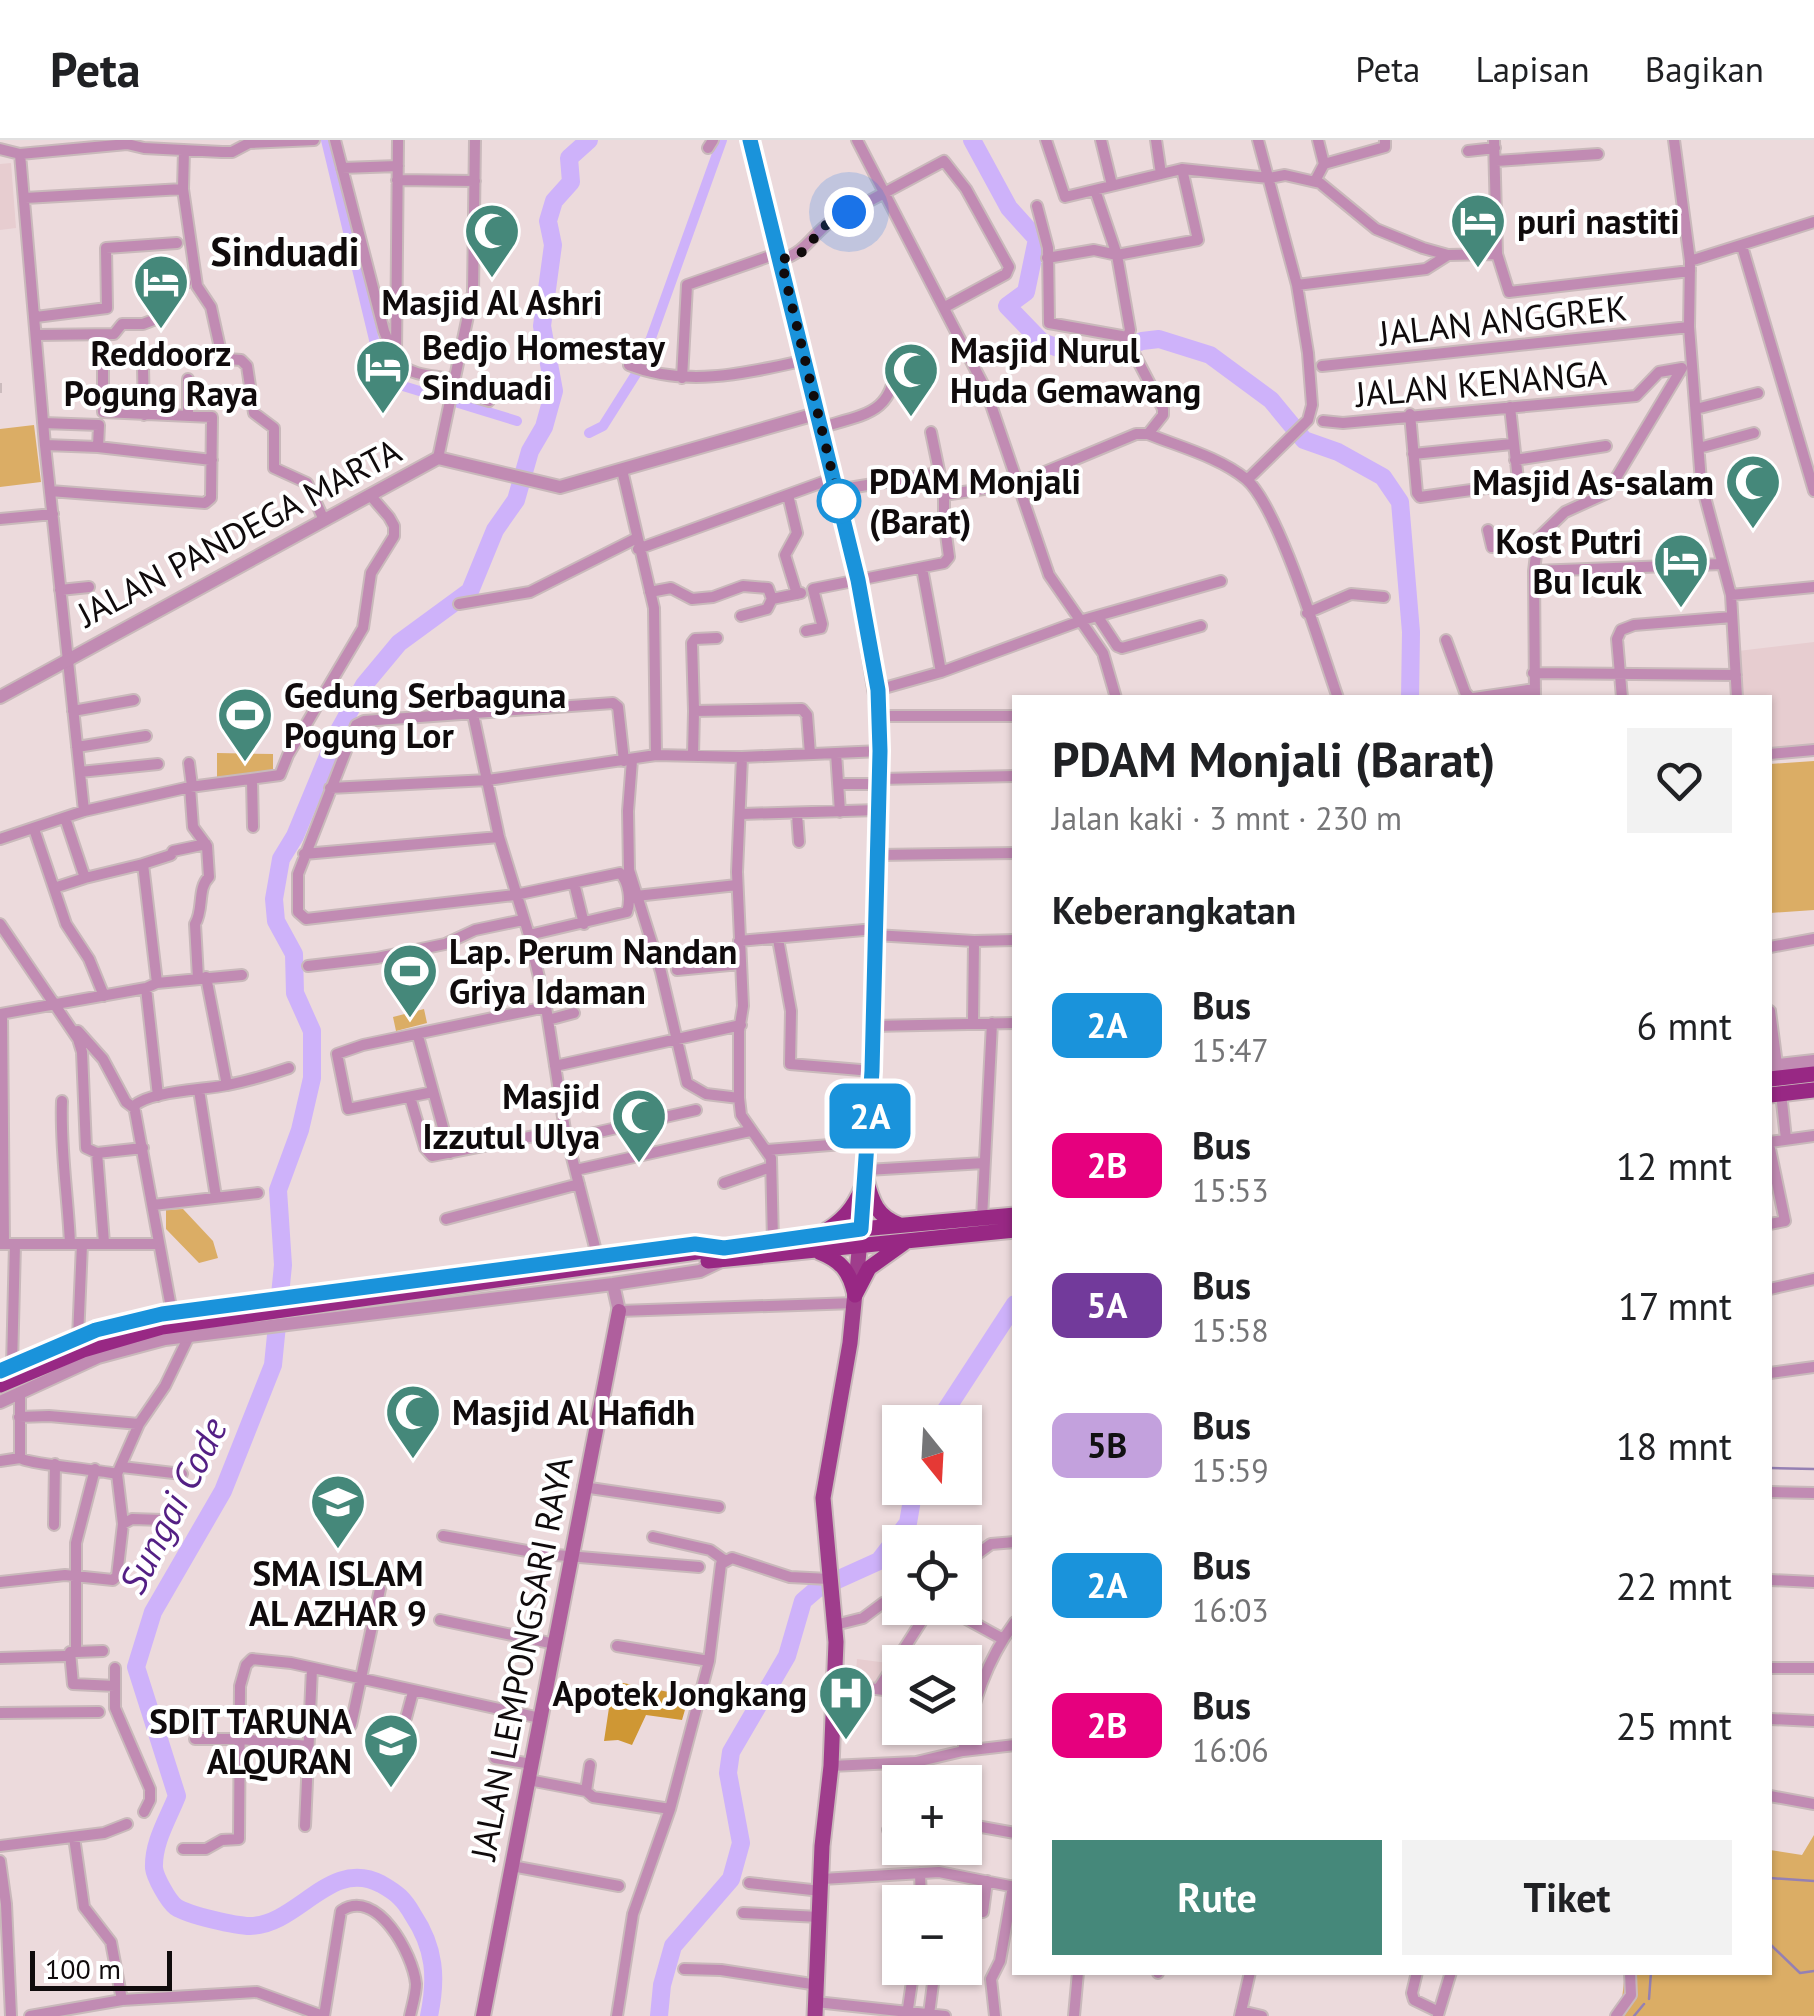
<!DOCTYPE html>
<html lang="id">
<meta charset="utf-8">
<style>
:root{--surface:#fff;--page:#f2f2f2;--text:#202124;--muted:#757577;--line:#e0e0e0;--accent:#45887a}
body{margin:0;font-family:"PT Sans",sans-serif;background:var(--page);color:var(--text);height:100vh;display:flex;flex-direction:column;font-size:38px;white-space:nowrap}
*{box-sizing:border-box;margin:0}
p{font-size:32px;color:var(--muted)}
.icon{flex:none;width:55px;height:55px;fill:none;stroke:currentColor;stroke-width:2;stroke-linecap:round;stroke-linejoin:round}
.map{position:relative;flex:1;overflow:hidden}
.sheet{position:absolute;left:1012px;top:555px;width:760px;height:1280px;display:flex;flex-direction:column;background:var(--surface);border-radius:0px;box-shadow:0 2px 8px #0004}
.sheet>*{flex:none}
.badge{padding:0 20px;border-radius:15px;font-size:35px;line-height:65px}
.needle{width:65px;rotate:162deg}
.controls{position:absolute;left:882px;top:1265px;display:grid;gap:20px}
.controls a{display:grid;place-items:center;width:100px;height:100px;border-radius:0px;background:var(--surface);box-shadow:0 2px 8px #0004;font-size:50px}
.scale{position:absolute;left:30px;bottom:25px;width:142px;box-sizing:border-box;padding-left:10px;border:5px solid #100b0c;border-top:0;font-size:28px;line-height:35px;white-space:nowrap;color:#100b0c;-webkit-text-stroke:8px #fff;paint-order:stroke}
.you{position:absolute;width:50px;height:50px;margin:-25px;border:8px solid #fff;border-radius:50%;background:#1a73e8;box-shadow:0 0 0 15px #1a73e833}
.map>.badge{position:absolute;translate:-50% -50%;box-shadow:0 0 0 5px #fff}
h2{padding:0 40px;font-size:38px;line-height:90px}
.round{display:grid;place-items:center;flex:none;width:105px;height:105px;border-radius:0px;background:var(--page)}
.summary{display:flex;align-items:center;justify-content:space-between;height:170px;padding:0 40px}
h1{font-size:48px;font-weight:800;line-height:75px}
.button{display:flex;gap:20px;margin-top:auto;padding:20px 40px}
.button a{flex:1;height:115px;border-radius:0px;background:var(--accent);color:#fff;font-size:40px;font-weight:800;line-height:115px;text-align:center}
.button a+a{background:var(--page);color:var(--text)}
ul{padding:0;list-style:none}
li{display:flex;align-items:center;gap:30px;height:140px;padding:0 40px}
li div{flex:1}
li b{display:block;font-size:38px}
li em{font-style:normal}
li .badge{min-width:110px;font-weight:700;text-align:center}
header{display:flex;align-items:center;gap:60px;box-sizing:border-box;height:140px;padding:0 50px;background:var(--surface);border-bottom:2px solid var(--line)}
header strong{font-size:48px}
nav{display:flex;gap:55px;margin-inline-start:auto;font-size:35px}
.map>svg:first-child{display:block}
</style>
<header>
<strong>Peta</strong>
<nav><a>Peta</a><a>Lapisan</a><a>Bagikan</a></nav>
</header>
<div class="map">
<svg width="1814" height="1876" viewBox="0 0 1814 1876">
<rect width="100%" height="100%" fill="#ecdadc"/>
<!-- built -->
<path fill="#e7cdd0" d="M11 23 16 88 0 90V24Z
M1814 502V605L1770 609V558L1740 557 1738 511Z
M857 1519 888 1523 877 1545 855 1543Z"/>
<!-- green -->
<path fill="#dbad65" d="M34 285 41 342 0 347V289Z
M217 613 273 614V634L217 638Z
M1814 621V770L1770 773V624Z
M424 869 427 883 396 891 393 877Z
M183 1069 213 1101 218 1118 199 1123 166 1089V1070Z
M1814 1695V1876H1620L1625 1833 1770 1832V1710L1802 1715Z"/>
<!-- forest -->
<path fill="#cf9734" d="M613 1541 689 1556 682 1580 646 1575 632 1605 618 1600 604 1601Z"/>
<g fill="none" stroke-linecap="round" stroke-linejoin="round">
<!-- stream -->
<path stroke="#9580b3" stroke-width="2.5" d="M1770 1328 1814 1329
M1770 1738 1814 1741
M1770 1804 1800 1833 1814 1831
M1649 1859 1651 1832
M1634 1876 1644 1864"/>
<!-- canal -->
<path stroke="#ceb2fa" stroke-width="10" d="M326 0 383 237 390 242 517 281
M589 293 603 286 641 226 722 0"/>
<!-- river -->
<path stroke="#ceb2fa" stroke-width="18" d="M972 0 1009 68 1037 99 1026 152 1007 166 1042 202 1080 216 1111 214 1142 201 1159 199 1210 215 1271 260 1304 300 1338 312 1383 337 1400 362 1411 492 1410 558
M938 1282 1015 1164
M429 1876C437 1838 435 1808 413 1775 404 1759 397 1753 381 1744 330 1717 299 1785 250 1786 236 1786 188 1775 176 1767 168 1761 155 1737 154 1728 153 1702 168 1679 177 1656L136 1527 153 1472 223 1351 273 1225 283 1125 278 1050 300 990 312 938V891L295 853 294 814 276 781 274 759 281 719 295 696 338 592 364 545 399 503 470 451 495 390 516 360 530 311 544 287 554 251 542 186 553 105 548 81 554 61 571 42 569 18 589 0
M659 1876 662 1845 673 1806 731 1739 741 1703 728 1633 731 1612 787 1516 803 1461 817 1449 879 1421 908 1383 914 1348"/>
<!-- minor-tunnel -->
<path stroke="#cbbbbd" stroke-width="10" stroke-dasharray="10 5" stroke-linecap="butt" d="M0 248H2"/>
<!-- minor casing -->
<g stroke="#c9b9bb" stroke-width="14">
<path id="minor" d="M335 0 384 191C402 238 408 231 455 240
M857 0 986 250 1049 435 1103 513 1116 558
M1046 0 1065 57 1182 29 1269 38 1285 35 1320 43 1376 89 1423 108 1448 115 1497 114
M1101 0 1112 45
M1156 0 1161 34
M1318 0 1324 24
M1494 0 1497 114 1509 152 1690 131
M1674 0 1690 121 1689 187 1701 342 1731 455 1737 558
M708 8 713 0
M0 9 20 14 45 305 84 671
M184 10 183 49 197 146 211 167 220 208 227 219 241 220 247 226 254 273 274 288V328L307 343 324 380
M1468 11 1495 8
M20 14 127 4 144 8 222 12H232L249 3 314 0
M1496 21 1598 14
M342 28 398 26
M397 40 475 41
M1315 41 1324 24 1385 7V0
M25 58 183 49
M1037 66 1048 108 1049 183 1127 197
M1742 106 1814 351
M1047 118 1094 110 1117 115 1095 50
M781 120C807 111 810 97 830 82L944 21 966 49 1009 127 1006 134 945 167
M1690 121 1814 82
M1297 145 1426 129 1448 115
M36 177 107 168 106 108 177 103
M37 195 114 194 122 184H143L156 179V145L186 143
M396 215 398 0
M629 225C687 248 747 233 806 220
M1322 226 1689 187
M143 227 144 275
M682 238 687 145 779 113
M452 250 489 261
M1696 269 1758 253
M1410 274 1417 353 1420 357 1515 344 1518 340 1510 267
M188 276V239
M1323 281 1343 283 1636 256 1659 232 1682 228
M43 283 99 285 98 307
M822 287C867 274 895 273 896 218
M1148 294 1163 275V269L1127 200 1130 190 1117 115 1198 100 1182 29
M45 305 98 307 212 320
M1699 308 1754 293
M1413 314 1512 304
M438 318 473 152 475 0
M1515 320 1606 306
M622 330 654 468 656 615
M1247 340 1308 280 1312 265 1308 213 1297 145 1258 0
M837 350 939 333
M50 351 205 363 211 358 212 277 103 272V228
M788 355 797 393 785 415 797 454
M944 355 1016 344 1136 294H1148C1180 307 1219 317 1246 339 1279 367 1321 510 1338 558
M0 379 53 374
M1488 390 1492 407 1538 402
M638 409 834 338
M922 428 941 532
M1534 431 1722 424
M60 450 89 447
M650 452 671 448 692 459 713 457 743 446 768 448 772 459
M1731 455 1814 447
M459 464 530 452 635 399
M1307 473 1351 454 1384 457
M741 476 767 469 772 459 801 453
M1098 477 1117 506 1122 508 1201 486
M806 491 821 488 822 484 813 449 944 423 949 417 944 379V355L931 292
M1446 500 1465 552 1470 558
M1533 533 1736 535
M877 550 941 532 1083 480 1221 441
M1474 558 1535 549
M1535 558 1534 431 1538 398 1565 372 1607 353 1682 228
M1622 558 1617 499 1621 490 1634 485 1732 477
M73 571 134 560
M694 571 692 503 695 499 717 498
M473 574 499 697 529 795 546 867 565 990 598 1119
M880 576H1015
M77 607 146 596
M836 613 840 672
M1770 614 1814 610
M693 615 694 571 802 569 807 575 810 614
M742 617 737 732 743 866 739 891V958L741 975 771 1018 773 1101
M632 620 628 671 629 730 661 832 687 943 706 954 739 958
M189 623 192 646
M80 632 158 624
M880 639 1015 636
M252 640 253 687
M838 644H880
M190 647 193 687 207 706 209 737C197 748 204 770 195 784L198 838
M330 648 488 640 656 615 742 617 881 611
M742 674 878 670
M797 674 799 702
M65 678 85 738 143 724 157 843 146 848 158 956
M34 689 66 784 89 819 104 856
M0 699 84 671 190 647 280 635 288 615 363 488 371 433 394 396V386L389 377 370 355
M304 714 499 697
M878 715 1015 713
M143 724 171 715 173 711 206 704
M574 743 584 784
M54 748 85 738
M636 756 737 745
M0 784 78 899 82 912 86 1008 97 1013 104 1103
M529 795 627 772C631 760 629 742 620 733L515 755 306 779 298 772V734L356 585 364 581 613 563 618 567 624 621
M875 795 974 801
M778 799 791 871 790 924 872 931
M739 801 875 789
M1770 807 1814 799
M308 826 377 818 445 804 475 790 523 780
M677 830 740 824
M206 837 227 945
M157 843 242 835
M1770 871 1777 925
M0 874 146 848
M2 874 4 1104
M548 880 574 873
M973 883 974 801 1015 800
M873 886 1015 883
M78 891 103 919 126 962 134 968
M418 896 450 1013
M555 926 741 885
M199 950 216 1057
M433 952 348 969 337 914 363 905 546 867
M1781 953 1786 999
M410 957 425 1008 432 1016 565 990
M62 961C60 1009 68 1056 70 1104
M568 999 696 970
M1770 1002 1814 996
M1770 1009 1785 1081 1770 1084
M767 1010 868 1002
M97 1013 143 1008
M576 1030 750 991
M867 1030 984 1023
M724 1043 771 1027
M153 1065 258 1053
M982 1078 992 883
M446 1079 579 1044
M1 1104H158
M1770 1149 1814 1139
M619 1171 855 1163
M172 1173 134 966C149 951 204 950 227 945 248 941 268 935 289 928
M78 1198 82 1104
M12 1226 15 1104
M1770 1233 1814 1227
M20 1253V1318C28 1324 99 1330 117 1334
M19 1277 49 1276 139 1284
M0 1321 20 1318
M122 1327 182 1334
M95 1329 76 1403V1512H70L73 1544 115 1546
M583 1347 719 1367
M1770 1352 1814 1353
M123 1384 132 1379 163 1380
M54 1385 55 1324
M443 1396 544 1414 699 1427
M653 1397 710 1410 724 1420
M965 1423 991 1404 1015 1402
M1770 1440 1814 1442
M0 1442 65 1435 113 1440 117 1436 123 1384 117 1334 139 1284 165 1246 191 1192
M961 1476 1003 1499
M440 1480 555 1504
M835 1485 863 1478 883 1463 922 1480
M617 1506 709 1521
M76 1512 103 1511
M0 1518 64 1516
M115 1528V1568L150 1649V1660L144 1672
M1770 1528H1814
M836 1544 900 1552
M879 1548 930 1468
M0 1573 99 1572
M406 1578 413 1552
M1770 1579 1814 1581
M351 1585 380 1449
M195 1599H241L307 1606
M963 1611C973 1563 986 1521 1015 1482
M495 1618 532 1624
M590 1625 586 1651 593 1657 670 1669
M831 1626 916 1622 963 1611 1015 1605
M529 1640 586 1651
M1770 1656 1814 1664
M965 1684 1015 1693
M305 1686 312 1528
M888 1690 900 1689
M74 1697 84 1767 111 1802 122 1860
M0 1706 104 1693 127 1684
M183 1709H206L222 1700 239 1699 240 1546 246 1525 252 1519 291 1523 540 1578
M0 1721 6 1764 11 1876
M512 1726 619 1746
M920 1733 921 1762
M822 1739 939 1732 1015 1747
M749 1743 821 1751
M983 1772 987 1741
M743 1773 819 1777
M684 1829 721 1830 818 1845
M1417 1832 1412 1853 1414 1860 1439 1872
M1158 1833V1832
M816 1862 945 1876
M1241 1871 1262 1876
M929 1874 935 1828
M907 1875 914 1828
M1438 1875 1451 1832
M30 1876 122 1860 257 1852 323 1876
M324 1876 341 1771C377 1747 413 1814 416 1844 416 1854 412 1866 410 1876
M617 1876 633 1774 670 1669 709 1521 721 1424 732 1418 790 1437 829 1439
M995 1876 991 1839 1000 1821 1013 1746
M1074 1876 1078 1832
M1240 1876 1250 1832
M1616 1876 1631 1855 1630 1832"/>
</g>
<!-- tertiary casing -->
<g stroke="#c9b9bb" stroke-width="16">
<path id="tertiary" d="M0 557 438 318 560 347 819 273
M1770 926 1814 921
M609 1117 695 1104 713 1106
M613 1144 619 1171
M0 1231 96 1190 162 1174 589 1120
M0 1262 98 1217 165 1199 613 1144 700 1131 719 1122"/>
</g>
<!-- secondary casing -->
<g stroke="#c9b9bb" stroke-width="18">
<path id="secondary" d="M483 1876 619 1171"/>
</g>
<!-- primary casing -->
<g stroke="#c9b9bb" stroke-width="19">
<path id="primary" d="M750 0 858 440 880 576 872 931 867 1030 850 1203 823 1358 836 1502 831 1626 822 1706 815 1876"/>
</g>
<!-- trunk casing -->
<g stroke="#c9b9bb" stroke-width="19">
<path id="trunk" d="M1770 939 1814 934
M1770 955 1814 950
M866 1039C872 1062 877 1077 900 1085
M827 1090C848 1077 857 1062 866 1039
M819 1112C842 1121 850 1132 855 1155
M708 1121 1015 1090
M855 1155 869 1128 904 1103
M0 1245 83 1210 162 1187 861 1089 1015 1075"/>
</g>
<!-- minor -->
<use href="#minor" stroke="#c18bb3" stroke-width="10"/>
<!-- tertiary -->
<use href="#tertiary" stroke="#c18bb3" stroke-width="12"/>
<!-- secondary -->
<use href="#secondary" stroke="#af5f9d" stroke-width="14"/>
<!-- primary -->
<use href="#primary" stroke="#9f3d8c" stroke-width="15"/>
<!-- trunk -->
<use href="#trunk" stroke="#982884" stroke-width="15"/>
</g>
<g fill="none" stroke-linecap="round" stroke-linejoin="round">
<!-- line casing -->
<g stroke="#fff" stroke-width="22">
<path id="line" d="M0 1231 96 1190 162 1174 695 1104 724 1108 861 1089 872 931 880 611 878 550 858 440 750 0"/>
</g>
<!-- line -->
<use href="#line" stroke="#1a93db" stroke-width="15"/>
<!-- walk -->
<path stroke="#100b0c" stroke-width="10" stroke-dasharray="0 18" d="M839 361 781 120 802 112 826 85 849 72"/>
</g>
<!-- icons -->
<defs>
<g id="hotel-pin" transform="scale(2.875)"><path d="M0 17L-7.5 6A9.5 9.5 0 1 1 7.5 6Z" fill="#45887a" stroke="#fff"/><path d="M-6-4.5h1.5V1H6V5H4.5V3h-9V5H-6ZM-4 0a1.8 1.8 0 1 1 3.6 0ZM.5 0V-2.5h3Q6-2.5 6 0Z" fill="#fff"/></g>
<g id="mosque-pin" transform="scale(2.875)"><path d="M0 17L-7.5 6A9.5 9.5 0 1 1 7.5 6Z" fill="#45887a" stroke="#fff"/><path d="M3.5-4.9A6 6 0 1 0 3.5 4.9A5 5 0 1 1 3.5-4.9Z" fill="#fff"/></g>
<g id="stadium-pin" transform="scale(2.875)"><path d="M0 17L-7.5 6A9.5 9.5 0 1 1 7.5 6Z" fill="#45887a" stroke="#fff"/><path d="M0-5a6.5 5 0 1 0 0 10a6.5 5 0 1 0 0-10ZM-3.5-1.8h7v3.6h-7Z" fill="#fff"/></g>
<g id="school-pin" transform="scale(2.875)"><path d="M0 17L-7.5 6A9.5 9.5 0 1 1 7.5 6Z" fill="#45887a" stroke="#fff"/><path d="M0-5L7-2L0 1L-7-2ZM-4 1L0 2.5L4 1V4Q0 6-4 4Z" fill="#fff"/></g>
<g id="hospital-pin" transform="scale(2.875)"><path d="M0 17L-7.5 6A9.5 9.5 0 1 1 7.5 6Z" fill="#45887a" stroke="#fff"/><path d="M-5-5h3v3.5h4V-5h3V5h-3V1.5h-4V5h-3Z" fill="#fff"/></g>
</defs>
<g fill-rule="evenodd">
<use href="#hotel-pin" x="1478" y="81"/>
<use href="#mosque-pin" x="492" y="91"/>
<use href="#hotel-pin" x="161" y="142"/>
<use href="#hotel-pin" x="383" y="227"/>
<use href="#mosque-pin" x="911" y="230"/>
<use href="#mosque-pin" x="1753" y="342"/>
<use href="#hotel-pin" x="1681" y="421"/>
<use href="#stadium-pin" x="245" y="575"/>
<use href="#stadium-pin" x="410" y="831"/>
<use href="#mosque-pin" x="639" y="976"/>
<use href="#mosque-pin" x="413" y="1272"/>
<use href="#school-pin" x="338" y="1362"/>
<use href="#hospital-pin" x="846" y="1553"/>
<use href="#school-pin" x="391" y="1601"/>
</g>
<!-- markers -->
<circle fill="#fff" stroke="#1a93db" stroke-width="5" cx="839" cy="361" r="20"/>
<g text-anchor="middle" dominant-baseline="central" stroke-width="8" stroke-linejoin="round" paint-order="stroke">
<!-- poi labels -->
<g font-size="35" font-weight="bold" fill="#100b0c" stroke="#fff" text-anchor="start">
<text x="1517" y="81">puri nastiti</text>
<text x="492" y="162" text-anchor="middle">Masjid Al Ashri</text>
<text x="422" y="207">Bedjo Homestay<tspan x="422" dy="40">Sinduadi</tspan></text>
<text x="950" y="210">Masjid Nurul<tspan x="950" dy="40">Huda Gemawang</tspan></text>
<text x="161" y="213" text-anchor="middle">Reddoorz<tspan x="161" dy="40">Pogung Raya</tspan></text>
<text x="1714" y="342" text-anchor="end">Masjid As-salam</text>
<text x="1642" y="401" text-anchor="end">Kost Putri<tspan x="1642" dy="40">Bu Icuk</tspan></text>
<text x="284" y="555">Gedung Serbaguna<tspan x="284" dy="40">Pogung Lor</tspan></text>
<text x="449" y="811">Lap. Perum Nandan<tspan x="449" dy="40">Griya Idaman</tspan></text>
<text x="600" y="956" text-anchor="end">Masjid<tspan x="600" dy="40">Izzutul Ulya</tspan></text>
<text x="452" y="1272">Masjid Al Hafidh</text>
<text x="338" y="1433" text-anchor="middle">SMA ISLAM<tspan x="338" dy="40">AL AZHAR 9</tspan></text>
<text x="807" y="1553" text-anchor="end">Apotek Jongkang</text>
<text x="352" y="1581" text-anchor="end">SDIT TARUNA<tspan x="352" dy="40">ALQURAN</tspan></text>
</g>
<!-- street labels -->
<g font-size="35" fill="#100b0c" stroke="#fff">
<text transform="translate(1503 180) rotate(-6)">JALAN ANGGREK</text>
<text transform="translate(1481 243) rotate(-5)">JALAN KENANGA</text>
<text transform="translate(239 392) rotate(-28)">JALAN PANDEGA MARTA</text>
<text transform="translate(521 1518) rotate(-79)">JALAN LEMPONGSARI RAYA</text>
</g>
<!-- stop labels -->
<g font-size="35" font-weight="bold" fill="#100b0c" stroke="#fff" text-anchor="start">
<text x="869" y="341">PDAM Monjali<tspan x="869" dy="40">(Barat)</tspan></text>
</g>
<!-- water labels -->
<g font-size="38" font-style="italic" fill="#531f84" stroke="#fff">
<text transform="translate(172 1365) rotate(-63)">Sungai Code</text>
</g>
<!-- quarter labels -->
<g font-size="40" font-weight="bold" fill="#100b0c" stroke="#fff">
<text x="285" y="111">Sinduadi</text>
</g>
</g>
</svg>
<div class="controls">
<a><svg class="needle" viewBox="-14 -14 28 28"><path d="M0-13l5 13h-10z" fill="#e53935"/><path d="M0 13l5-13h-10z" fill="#757577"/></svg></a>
<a><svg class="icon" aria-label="locate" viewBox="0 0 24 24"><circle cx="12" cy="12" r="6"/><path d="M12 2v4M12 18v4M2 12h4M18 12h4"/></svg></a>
<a><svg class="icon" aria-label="layers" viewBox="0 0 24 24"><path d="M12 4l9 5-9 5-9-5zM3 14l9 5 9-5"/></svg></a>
<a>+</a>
<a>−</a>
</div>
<div class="scale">100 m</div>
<div class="you" style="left:849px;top:72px"></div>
<b class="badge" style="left:870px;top:976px;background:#1a93db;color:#fff">2A</b>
<section class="sheet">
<div class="summary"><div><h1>PDAM Monjali (Barat)</h1><p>Jalan kaki · 3 mnt · 230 m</p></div><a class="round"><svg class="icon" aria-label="heart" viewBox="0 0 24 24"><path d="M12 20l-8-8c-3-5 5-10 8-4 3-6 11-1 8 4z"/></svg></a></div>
<h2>Keberangkatan</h2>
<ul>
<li><span class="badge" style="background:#1a93db;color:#fff">2A</span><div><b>Bus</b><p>15:47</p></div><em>6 mnt</em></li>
<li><span class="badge" style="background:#e6007e;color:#fff">2B</span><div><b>Bus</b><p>15:53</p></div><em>12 mnt</em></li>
<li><span class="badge" style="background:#723a9b;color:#fff">5A</span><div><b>Bus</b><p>15:58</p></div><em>17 mnt</em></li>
<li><span class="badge" style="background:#c3a1dd;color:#111">5B</span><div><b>Bus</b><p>15:59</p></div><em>18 mnt</em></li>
<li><span class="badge" style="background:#1a93db;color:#fff">2A</span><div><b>Bus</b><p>16:03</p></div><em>22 mnt</em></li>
<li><span class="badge" style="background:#e6007e;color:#fff">2B</span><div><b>Bus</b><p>16:06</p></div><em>25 mnt</em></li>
</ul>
<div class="button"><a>Rute</a><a>Tiket</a></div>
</section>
</div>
